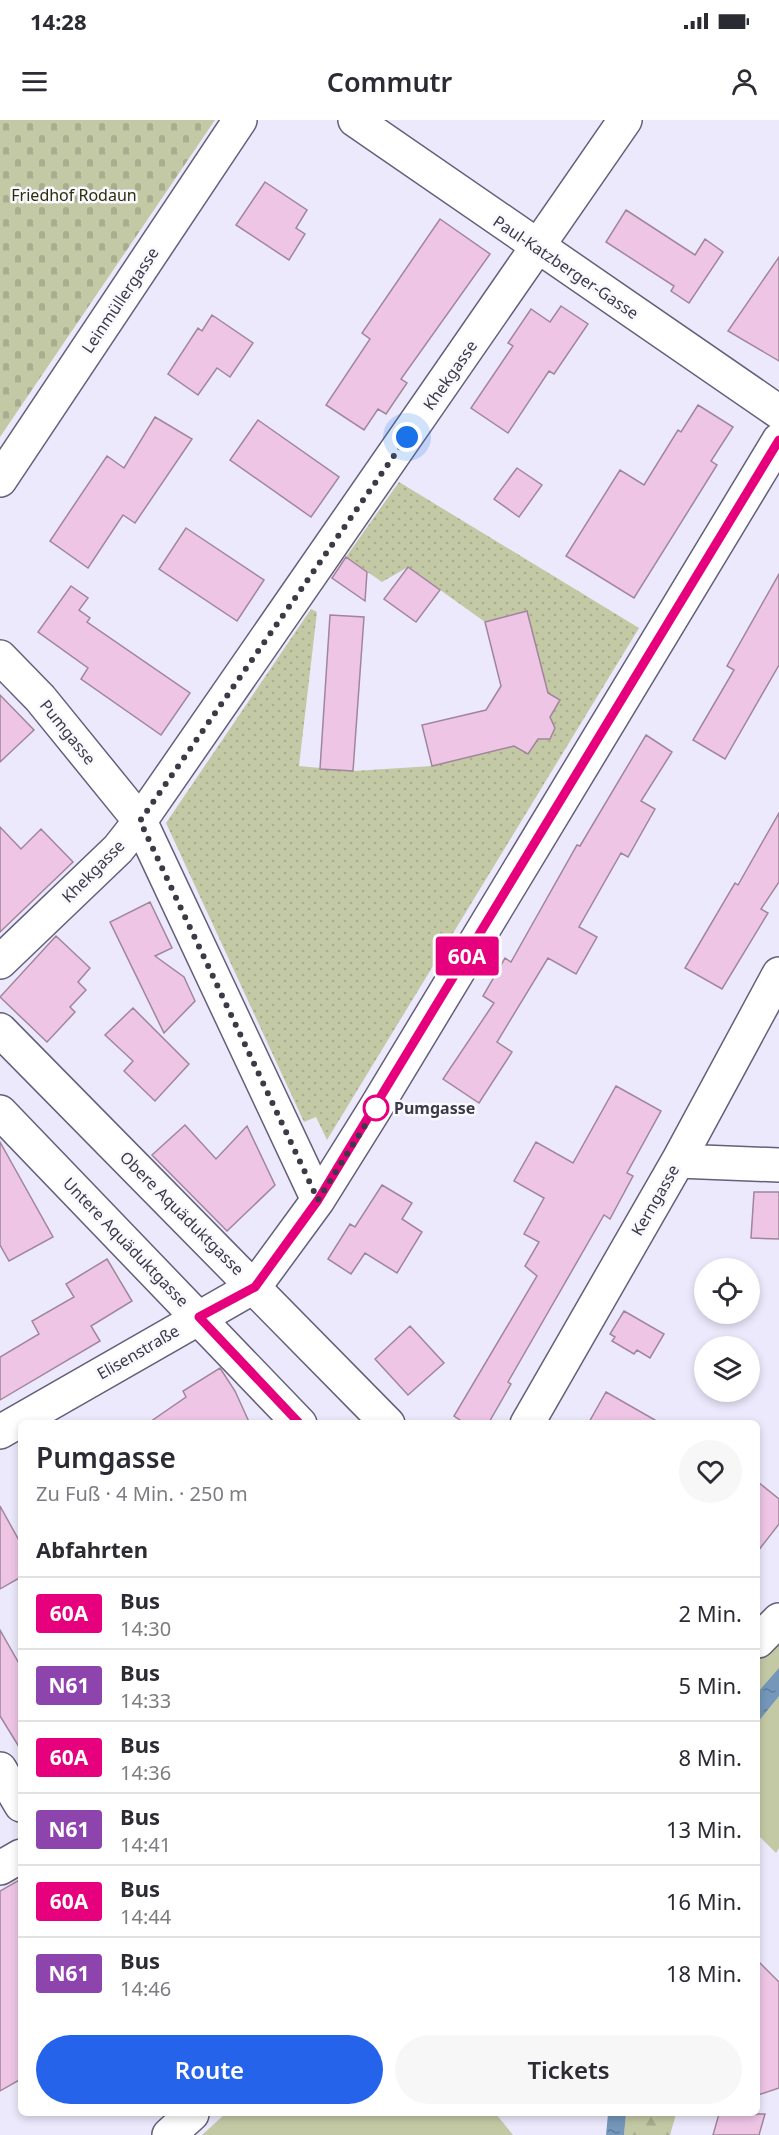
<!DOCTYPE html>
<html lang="de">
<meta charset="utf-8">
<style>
:root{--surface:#fff;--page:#f7f7f7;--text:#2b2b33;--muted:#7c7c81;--line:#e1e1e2;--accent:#2563eb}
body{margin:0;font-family:"Noto Sans",sans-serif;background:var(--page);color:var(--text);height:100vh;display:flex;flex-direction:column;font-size:22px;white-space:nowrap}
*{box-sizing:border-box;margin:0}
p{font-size:20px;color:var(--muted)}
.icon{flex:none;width:33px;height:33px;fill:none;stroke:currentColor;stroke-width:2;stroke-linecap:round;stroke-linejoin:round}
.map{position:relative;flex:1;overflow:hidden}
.drawer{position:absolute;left:18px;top:1300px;width:742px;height:696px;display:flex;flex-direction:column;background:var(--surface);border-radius:9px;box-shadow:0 3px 9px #0003}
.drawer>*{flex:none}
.badge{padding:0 12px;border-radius:4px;font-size:21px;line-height:39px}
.fabs{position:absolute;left:694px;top:1138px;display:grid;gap:12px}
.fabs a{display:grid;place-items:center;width:66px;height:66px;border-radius:50%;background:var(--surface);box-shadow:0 3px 9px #0003;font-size:30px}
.you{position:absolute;width:30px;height:30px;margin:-15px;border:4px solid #fff;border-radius:50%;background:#1a73e8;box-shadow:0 0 0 9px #1a73e833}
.map>.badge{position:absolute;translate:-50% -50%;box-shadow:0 0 0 3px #fff}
h2{padding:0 18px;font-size:22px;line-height:54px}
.round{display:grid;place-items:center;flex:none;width:63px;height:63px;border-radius:32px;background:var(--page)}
.overview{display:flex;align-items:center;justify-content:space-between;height:102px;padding:0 18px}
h1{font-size:28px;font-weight:600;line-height:45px}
.action{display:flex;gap:12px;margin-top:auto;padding:12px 18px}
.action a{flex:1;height:69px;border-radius:36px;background:var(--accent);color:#fff;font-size:24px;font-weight:600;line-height:69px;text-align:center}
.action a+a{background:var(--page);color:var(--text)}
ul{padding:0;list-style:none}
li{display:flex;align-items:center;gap:18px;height:72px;padding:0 18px;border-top:2px solid var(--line)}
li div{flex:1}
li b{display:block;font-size:22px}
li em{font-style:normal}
li .badge{min-width:66px;font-weight:700;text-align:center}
.status{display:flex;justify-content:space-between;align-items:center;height:42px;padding:0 30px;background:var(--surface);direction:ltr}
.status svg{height:16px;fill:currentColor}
header{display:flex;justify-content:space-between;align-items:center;height:78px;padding:0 18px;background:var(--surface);font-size:27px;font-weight:600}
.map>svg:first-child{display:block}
</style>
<div class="status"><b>14:28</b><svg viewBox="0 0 49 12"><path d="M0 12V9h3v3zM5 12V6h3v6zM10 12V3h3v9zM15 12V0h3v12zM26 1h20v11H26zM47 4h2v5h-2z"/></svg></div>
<header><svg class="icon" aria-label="menu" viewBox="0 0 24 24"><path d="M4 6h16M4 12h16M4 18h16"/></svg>Commutr<svg class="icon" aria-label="person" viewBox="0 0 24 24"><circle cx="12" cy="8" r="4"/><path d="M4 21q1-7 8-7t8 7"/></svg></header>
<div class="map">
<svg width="779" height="2015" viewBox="0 0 779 2015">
<defs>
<pattern id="forest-firs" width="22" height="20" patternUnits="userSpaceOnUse" patternTransform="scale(1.5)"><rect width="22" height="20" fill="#c4c9a5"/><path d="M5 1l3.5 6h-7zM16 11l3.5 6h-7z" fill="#a9ad8f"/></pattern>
<pattern id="cemetery-stones" width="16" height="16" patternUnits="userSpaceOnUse" patternTransform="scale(1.5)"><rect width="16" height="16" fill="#c4c9a5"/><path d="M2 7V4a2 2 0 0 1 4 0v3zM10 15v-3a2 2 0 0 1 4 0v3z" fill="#a9ad8f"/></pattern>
<pattern id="garden-dots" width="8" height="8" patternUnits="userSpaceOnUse" patternTransform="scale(1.5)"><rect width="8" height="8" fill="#c4c9a5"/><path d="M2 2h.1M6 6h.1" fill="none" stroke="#a9ad8f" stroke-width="1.8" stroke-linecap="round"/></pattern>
<pattern id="water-ripples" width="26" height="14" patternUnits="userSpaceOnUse" patternTransform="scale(1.5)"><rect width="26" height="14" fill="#7497ba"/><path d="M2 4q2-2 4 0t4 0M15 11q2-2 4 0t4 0" fill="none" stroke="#607c99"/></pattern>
</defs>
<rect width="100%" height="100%" fill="#ece9fc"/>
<!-- green -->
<path fill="#c4c9a5" d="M779 1503V1728L776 1733 758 1715V1521Z
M225 1994H496L513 2015H202Z"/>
<!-- forest -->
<path fill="url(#forest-firs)" d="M626 1994H676L670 2015H624Z"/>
<!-- cemetery -->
<path fill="url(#cemetery-stones)" d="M0 0H215L0 317Z"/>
<!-- garden -->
<path fill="url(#garden-dots)" d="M399 362 639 508 327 1020 316 997 304 1002 166 703 311 489 317 492 299 646 353 651 432 646 514 626 528 634 538 619H550L555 608 550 597 560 580 548 573 527 491 485 502 408 447 382 462 346 437Z"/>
<!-- water -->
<path fill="url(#water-ripples)" d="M779 1548V1576L758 1602V1572Z
M608 1994H626L624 2015H606Z"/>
<!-- building -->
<path fill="#efc5e6" stroke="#a0869b" stroke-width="1.5" d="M265 62 307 90 296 108 305 114 289 140 236 105Z
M626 90 695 135 705 119 723 132 689 183 671 171 674 166 606 122Z
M440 99 490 134 401 259 407 263 386 294 378 289 364 310 326 285 370 219 362 213Z
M779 137V241L728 211Z
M561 186 588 204 554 254 549 251 508 313 471 288 513 226 508 223 531 189 550 202Z
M212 195 253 223 230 257 217 248 198 275 168 254 198 208 202 211Z
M698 285 733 307 711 341 717 345 634 478 566 436 620 350 644 365 678 310 681 312Z
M155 297 192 319 135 403 123 395 88 448 50 421 107 336 124 348Z
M258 300 339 357 311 397 230 340Z
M517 348 542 365 519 397 494 379Z
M186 408 264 460 237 501 159 449Z
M346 437 367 452 365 481 332 458Z
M408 447 440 470 416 502 384 479Z
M779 454V545L725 639 693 620 734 550 727 546Z
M71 466 88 478 79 490 90 498 87 502 190 573 161 615 81 559 88 548 38 512Z
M527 491 548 573 560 580 550 597 555 608 550 619H538L528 634 514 626 432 646 422 605 486 590 501 566 485 502Z
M330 495 364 497 353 651 320 649Z
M0 575 34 610 0 642Z
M646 615 672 632 641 681 655 689 628 737 621 733 579 807 597 817 576 854 548 838 497 922 512 932 479 983 443 959 494 883 483 876 505 838 511 842 577 725 580 726Z
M779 693V762L761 789 768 793 722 869 685 848 735 763 738 765Z
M0 707 21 729 41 709 73 742 0 812Z
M150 782 172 828 155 836 184 857 195 881 164 913 110 802Z
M56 816 90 848 78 862 86 870 70 887 75 892 47 922 0 877Z
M133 888 189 944 155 981 124 951 133 941 105 915Z
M616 966 661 991 627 1053 633 1056 610 1099 604 1095 508 1262 511 1264 488 1304H466L454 1296 537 1156 525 1146 539 1122 524 1114 544 1078 514 1061 536 1022 573 1043Z
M185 1005 216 1039 247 1006 275 1065 227 1111 152 1035Z
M0 1022 53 1117 9 1141 0 1125Z
M382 1065 412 1083 402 1099 422 1112 397 1153 365 1133 351 1154 328 1139 350 1104 355 1107Z
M754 1072H779V1119L751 1118Z
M107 1139 132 1181 91 1206 100 1221 0 1280V1237L39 1214 32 1201 74 1177 66 1164Z
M624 1191 664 1214 650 1238 637 1230 634 1234 612 1221 615 1217 610 1214Z
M410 1206 444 1243 408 1275 375 1239Z
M220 1248 235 1271 250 1304H147L186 1277 183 1271Z
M606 1272 662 1304H588Z
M758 1362 779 1379V1404L758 1431Z
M0 1386 21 1424V1457L0 1469Z
M0 1510 21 1547V1630L0 1596Z
M21 1759V1959L0 1971V1771Z
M758 1841 779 1862V1968L758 1975Z
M719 1994H765L759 2015H713Z"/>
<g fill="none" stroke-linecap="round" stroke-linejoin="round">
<!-- minor casing -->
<g stroke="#645f7a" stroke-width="36">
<path id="minor" d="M355 0 779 292
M0 360 240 0
M0 537 40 578 140 701 318 1080
M0 842 118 729 140 701 625 0
M0 910 388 1304
M0 992 300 1304
M678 1041 779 1045
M527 1304 678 1041 779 854
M0 1312 255 1166 318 1080 373 992 779 320
M758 1521 779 1500
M0 1649 21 1685
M0 1748 21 1736
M169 2015 192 1994"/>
</g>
<!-- minor -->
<use href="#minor" stroke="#fff" stroke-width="33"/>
</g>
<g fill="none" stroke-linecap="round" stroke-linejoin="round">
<!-- line casing -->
<g stroke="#fff" stroke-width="14">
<path id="line" d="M300 1304 199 1197 255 1167 318 1080 779 320"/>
</g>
<!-- line -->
<use href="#line" stroke="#e6007e" stroke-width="9"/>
<!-- walk -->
<path stroke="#3c3a46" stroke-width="6" stroke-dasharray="0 10.8" d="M376 988 318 1080 140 701 407 317"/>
</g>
<!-- markers -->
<circle fill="#fff" stroke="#e6007e" stroke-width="3" cx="376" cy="988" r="12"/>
<g text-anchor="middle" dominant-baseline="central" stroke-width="5" stroke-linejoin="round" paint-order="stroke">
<!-- park labels -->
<g font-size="16" fill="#2b2e07" stroke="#f9f8ff">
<text x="74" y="75">Friedhof Rodaun</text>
</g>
<!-- street labels -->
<g font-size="16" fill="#3c3a46" stroke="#f9f8ff">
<text transform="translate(566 147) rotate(34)">Paul-Katzberger-Gasse</text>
<text transform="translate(120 180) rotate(-56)">Leinmüllergasse</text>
<text transform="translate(450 255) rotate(-55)">Khekgasse</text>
<text transform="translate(68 612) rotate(51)">Pumgasse</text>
<text transform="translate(93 751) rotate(-45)">Khekgasse</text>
<text transform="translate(655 1080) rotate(-60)">Kerngasse</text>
<text transform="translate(182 1093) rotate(45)">Obere Aquäduktgasse</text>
<text transform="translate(126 1122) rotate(46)">Untere Aquäduktgasse</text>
<text transform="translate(138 1232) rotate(-30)">Elisenstraße</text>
</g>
<!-- stop labels -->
<g font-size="16" font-weight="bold" fill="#3c3a46" stroke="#f9f8ff" text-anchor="start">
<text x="394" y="988">Pumgasse</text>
</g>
</g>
</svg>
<div class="fabs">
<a><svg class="icon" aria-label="locate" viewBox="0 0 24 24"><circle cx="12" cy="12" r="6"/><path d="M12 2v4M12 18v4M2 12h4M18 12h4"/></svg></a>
<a><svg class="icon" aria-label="layers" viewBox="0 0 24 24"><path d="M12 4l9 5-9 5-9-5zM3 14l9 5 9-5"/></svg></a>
</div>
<div class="you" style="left:407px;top:317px"></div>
<b class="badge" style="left:467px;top:836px;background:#e6007e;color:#fff">60A</b>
<section class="drawer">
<div class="overview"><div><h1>Pumgasse</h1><p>Zu Fuß · 4 Min. · 250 m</p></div><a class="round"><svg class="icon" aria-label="heart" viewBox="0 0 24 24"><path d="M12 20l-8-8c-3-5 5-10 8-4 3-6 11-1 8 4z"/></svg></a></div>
<h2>Abfahrten</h2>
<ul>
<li><span class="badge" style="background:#e6007e;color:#fff">60A</span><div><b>Bus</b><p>14:30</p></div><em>2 Min.</em></li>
<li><span class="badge" style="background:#8e44ad;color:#fff">N61</span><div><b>Bus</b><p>14:33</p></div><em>5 Min.</em></li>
<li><span class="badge" style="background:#e6007e;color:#fff">60A</span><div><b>Bus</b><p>14:36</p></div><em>8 Min.</em></li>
<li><span class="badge" style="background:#8e44ad;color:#fff">N61</span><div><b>Bus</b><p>14:41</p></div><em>13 Min.</em></li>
<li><span class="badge" style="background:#e6007e;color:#fff">60A</span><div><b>Bus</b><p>14:44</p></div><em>16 Min.</em></li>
<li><span class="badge" style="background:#8e44ad;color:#fff">N61</span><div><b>Bus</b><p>14:46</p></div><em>18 Min.</em></li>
</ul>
<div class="action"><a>Route</a><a>Tickets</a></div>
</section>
</div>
